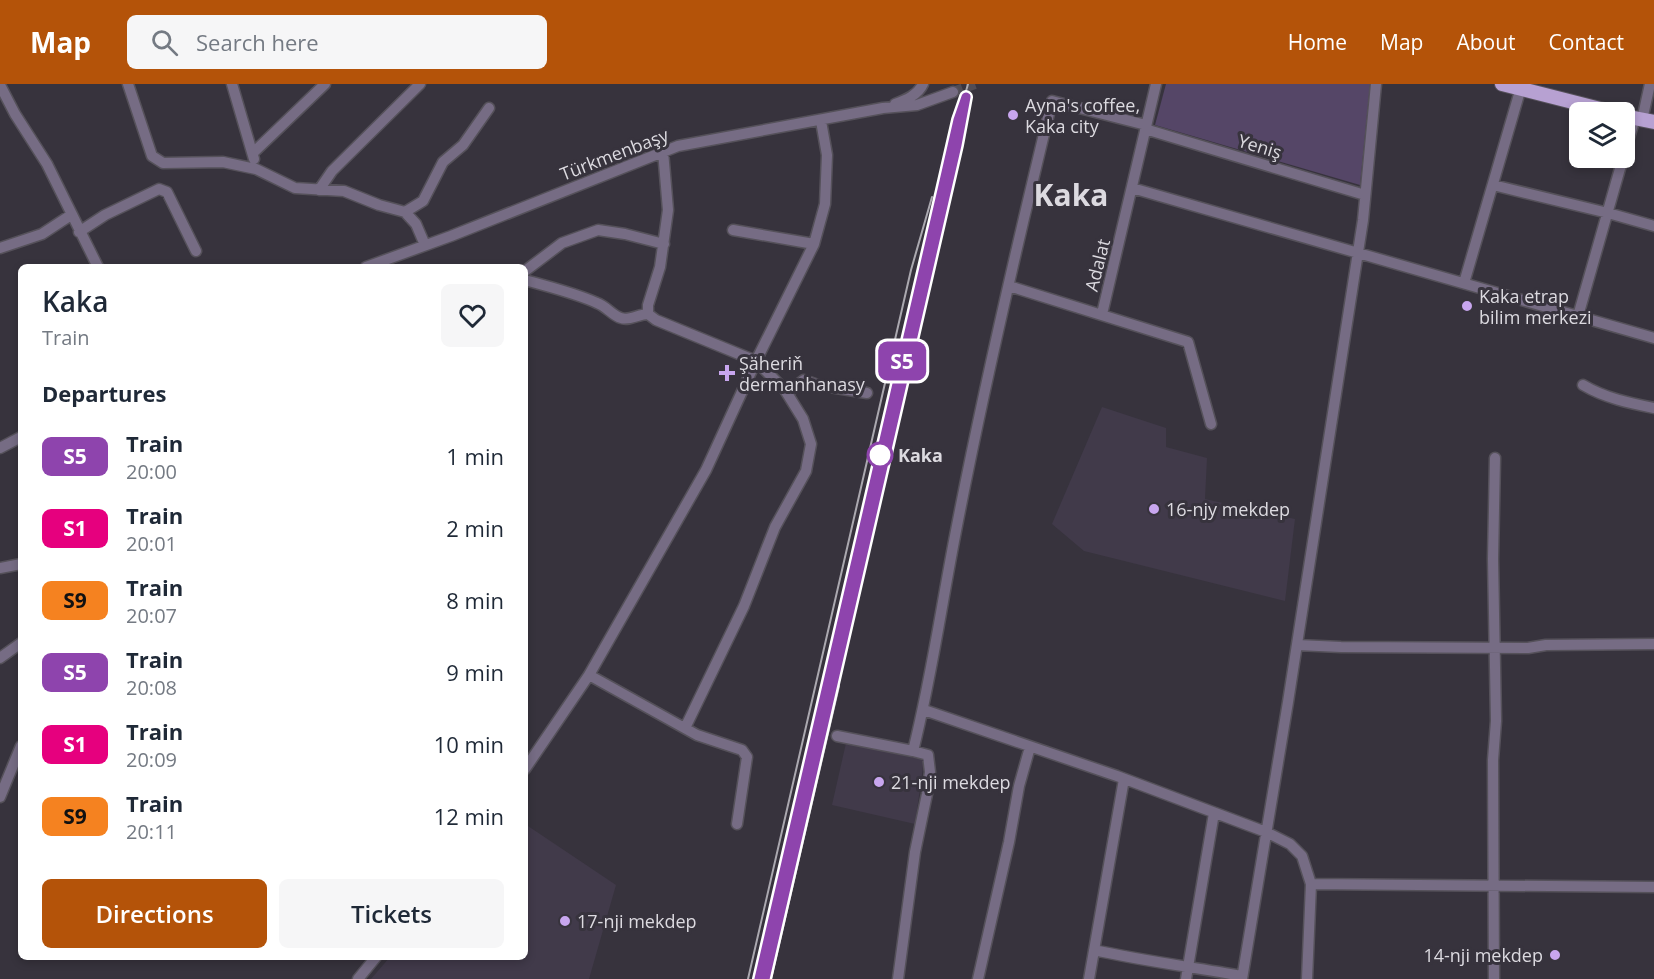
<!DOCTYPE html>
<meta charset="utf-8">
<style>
:root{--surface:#fff;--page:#f6f6f7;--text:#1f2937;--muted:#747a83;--accent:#b45309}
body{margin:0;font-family:"Open Sans",sans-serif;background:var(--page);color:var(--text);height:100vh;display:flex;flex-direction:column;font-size:22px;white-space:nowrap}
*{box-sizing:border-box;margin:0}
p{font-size:20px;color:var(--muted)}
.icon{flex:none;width:33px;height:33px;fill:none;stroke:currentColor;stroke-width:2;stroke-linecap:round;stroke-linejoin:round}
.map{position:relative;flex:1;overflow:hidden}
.drawer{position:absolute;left:18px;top:180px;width:510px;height:696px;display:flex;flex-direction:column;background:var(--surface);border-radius:9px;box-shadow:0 3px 9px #0003}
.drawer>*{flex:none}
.badge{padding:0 12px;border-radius:9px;font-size:21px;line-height:39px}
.fabs{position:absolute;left:1569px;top:18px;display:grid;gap:12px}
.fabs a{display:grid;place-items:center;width:66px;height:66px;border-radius:9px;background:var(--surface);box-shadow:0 3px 9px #0003;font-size:30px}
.map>.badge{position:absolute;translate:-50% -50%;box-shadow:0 0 0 3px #fff}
h2{padding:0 24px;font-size:22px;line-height:54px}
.round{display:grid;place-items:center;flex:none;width:63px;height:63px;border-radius:9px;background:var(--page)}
.summary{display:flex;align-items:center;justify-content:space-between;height:102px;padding:0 24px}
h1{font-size:28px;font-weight:600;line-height:45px}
.primary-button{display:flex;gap:12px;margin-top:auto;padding:12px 24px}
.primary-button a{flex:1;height:69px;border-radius:9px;background:var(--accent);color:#fff;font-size:24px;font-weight:600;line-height:69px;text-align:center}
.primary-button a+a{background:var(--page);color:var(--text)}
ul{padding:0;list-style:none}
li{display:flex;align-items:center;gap:18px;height:72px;padding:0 24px}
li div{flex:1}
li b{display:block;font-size:22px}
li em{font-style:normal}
li .badge{min-width:66px;font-weight:700;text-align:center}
header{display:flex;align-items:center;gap:36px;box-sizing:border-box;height:84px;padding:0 30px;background:var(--accent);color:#fff}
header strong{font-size:28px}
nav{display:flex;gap:33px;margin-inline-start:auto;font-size:21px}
.search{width:420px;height:54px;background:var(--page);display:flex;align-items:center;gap:15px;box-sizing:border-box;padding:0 21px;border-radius:9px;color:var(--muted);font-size:22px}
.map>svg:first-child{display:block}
</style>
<header>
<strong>Map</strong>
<div class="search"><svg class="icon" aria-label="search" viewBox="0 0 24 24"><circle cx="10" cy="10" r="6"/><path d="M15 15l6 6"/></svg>Search here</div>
<nav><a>Home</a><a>Map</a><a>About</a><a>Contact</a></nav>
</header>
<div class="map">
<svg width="1654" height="895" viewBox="0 0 1654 895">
<rect width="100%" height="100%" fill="#37333d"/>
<!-- built -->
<path fill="#413a4a" d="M1102 323 1166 344V363L1207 374 1205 415 1295 435 1285 517 1084 467 1052 440Z
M846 659 924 676 915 740 832 721Z
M525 740 616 801 589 895H371L390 873H525Z"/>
<!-- green -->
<path fill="#554667" d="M1166 0H1370L1360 101 1155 41Z"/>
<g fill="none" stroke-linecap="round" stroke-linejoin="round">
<!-- minor-tunnel -->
<path stroke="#504c55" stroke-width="10" stroke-dasharray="10 5" stroke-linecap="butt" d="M953 8 975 0"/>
<!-- minor casing -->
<g stroke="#55515a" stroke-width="13">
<path id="minor" d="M128 0 152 72 163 79 223 78 256 85 295 104 344 107 379 121 405 128 416 140 425 161
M232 0 254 75
M0 1 15 30 47 80 98 183
M895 20C906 16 918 11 923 0
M1642 36 1650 0
M1145 45 1365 111
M663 67 668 126 660 183 648 221V230L656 236 756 277 785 306 803 335 811 360 806 387 775 443 744 522 685 644
M253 69 325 0
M1624 70 1635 34
M1493 101 1608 129 1654 142
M1132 104 1654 254
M319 106 332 87 420 0
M405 128 423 117 443 78 463 61 489 24
M733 146 814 160
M79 148 105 131 159 105 167 108 196 167
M0 164 42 150 71 131
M366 183 451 152 678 62 883 24 917 21 953 8
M525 187 562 159 598 146 625 150 664 160
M525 196C549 203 575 209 597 219 606 222 613 232 621 234 629 237 639 230 648 230
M1464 199 1522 0
M1009 202 1188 258 1211 340
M1102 230 1156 0
M1578 232 1623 74
M1583 301C1605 314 1629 319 1654 324
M787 309 804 296 818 301 867 309
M0 364 21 353
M0 484 21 480
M1297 561 1341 563 1528 564 1546 561 1654 560
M0 574 21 559
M589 591 697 651 742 666 747 673 737 740
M924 626 1117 692 1266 748 1290 760 1302 772 1311 800 1307 895
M837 652 913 667C931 596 941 524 955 452 983 306 1017 161 1052 17L1146 41
M525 685 589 591 706 386 756 277 814 160 825 120 827 71 821 37
M0 713 21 662
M1311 800 1654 803
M1094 866C1143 877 1193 883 1242 892
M358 895 376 873
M898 895 915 768 927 710 930 688 928 671 913 667
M978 895 1009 758 1019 702 1030 663
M1089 895 1124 695
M1186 895 1214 729
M1242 895 1288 618 1363 136 1376 0
M1494 895 1493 676 1496 637 1493 475 1495 374"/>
</g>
<!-- major casing -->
<g stroke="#55515a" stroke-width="16">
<path id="major" d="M1502 0 1612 28
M1624 32 1654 38"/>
</g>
<!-- minor -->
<use href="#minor" stroke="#766c84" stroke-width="10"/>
<!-- major -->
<use href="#major" stroke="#b7a1d2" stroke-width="14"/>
<!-- rail -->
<path stroke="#aba9b0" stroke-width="2" d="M748 895 911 186 932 113
M759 895 958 36 968 0
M771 895 839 602"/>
</g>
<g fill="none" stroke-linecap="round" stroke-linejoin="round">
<!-- line casing -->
<g stroke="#fff" stroke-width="14">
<path id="line" d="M759 895 942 106 958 36 966 13 957 61 765 895"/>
</g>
<!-- line -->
<use href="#line" stroke="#8e44ad" stroke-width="9"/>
</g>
<!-- markers -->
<g fill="#c8a6ef" stroke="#37333d" stroke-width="2">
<circle cx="1013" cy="31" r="6"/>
<circle cx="1467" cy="222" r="6"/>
<path d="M724 280h6v6h6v6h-6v6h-6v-6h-6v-6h6z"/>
<circle cx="1154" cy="425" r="6"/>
<circle cx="879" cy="698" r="6"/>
<circle cx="565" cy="837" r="6"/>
<circle cx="1555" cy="871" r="6"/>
</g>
<circle fill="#fff" stroke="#8e44ad" stroke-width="3" cx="880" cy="371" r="12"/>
<g text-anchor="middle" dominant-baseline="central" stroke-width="6" stroke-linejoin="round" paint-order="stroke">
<!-- poi labels -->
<g font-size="18" fill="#dcdae0" stroke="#37333d" text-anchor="start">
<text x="1025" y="21">Ayna's coffee,<tspan x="1025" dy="21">Kaka city</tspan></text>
<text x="1479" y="212">Kaka etrap<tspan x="1479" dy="21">bilim merkezi</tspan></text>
<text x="739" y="279">Şäheriň<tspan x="739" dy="21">dermanhanasy</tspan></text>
<text x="1166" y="425">16-njy mekdep</text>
<text x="891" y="698">21-nji mekdep</text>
<text x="577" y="837">17-nji mekdep</text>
<text x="1543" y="871" text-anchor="end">14-nji mekdep</text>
</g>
<!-- street labels -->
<g font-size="18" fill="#dcdae0" stroke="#37333d">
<text transform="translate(1260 62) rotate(17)">Yeniş</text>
<text transform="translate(614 70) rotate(-21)">Türkmenbaşy</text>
<text transform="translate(1097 181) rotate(-76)">Adalat</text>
</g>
<!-- stop labels -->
<g font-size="18" font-weight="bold" fill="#dcdae0" stroke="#37333d" text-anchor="start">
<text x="898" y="371">Kaka</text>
</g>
<!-- town labels -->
<g font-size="30" font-weight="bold" fill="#dcdae0" stroke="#37333d">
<text x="1071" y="110">Kaka</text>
</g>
</g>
</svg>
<div class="fabs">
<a><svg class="icon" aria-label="layers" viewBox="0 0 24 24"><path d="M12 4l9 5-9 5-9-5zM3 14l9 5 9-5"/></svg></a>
</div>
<b class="badge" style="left:902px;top:277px;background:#8e44ad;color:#fff">S5</b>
<section class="drawer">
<div class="summary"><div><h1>Kaka</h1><p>Train</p></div><a class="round"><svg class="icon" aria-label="heart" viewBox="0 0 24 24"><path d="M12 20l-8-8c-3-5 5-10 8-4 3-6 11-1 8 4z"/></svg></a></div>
<h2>Departures</h2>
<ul>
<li><span class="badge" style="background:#8e44ad;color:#fff">S5</span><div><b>Train</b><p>20:00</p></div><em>1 min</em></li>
<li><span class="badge" style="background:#e6007e;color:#fff">S1</span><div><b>Train</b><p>20:01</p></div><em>2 min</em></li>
<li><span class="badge" style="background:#f58220;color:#111">S9</span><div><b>Train</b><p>20:07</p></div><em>8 min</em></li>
<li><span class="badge" style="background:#8e44ad;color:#fff">S5</span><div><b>Train</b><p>20:08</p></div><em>9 min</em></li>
<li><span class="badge" style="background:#e6007e;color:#fff">S1</span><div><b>Train</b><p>20:09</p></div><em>10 min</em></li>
<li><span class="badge" style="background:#f58220;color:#111">S9</span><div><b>Train</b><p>20:11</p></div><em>12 min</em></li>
</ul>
<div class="primary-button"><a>Directions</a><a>Tickets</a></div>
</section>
</div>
